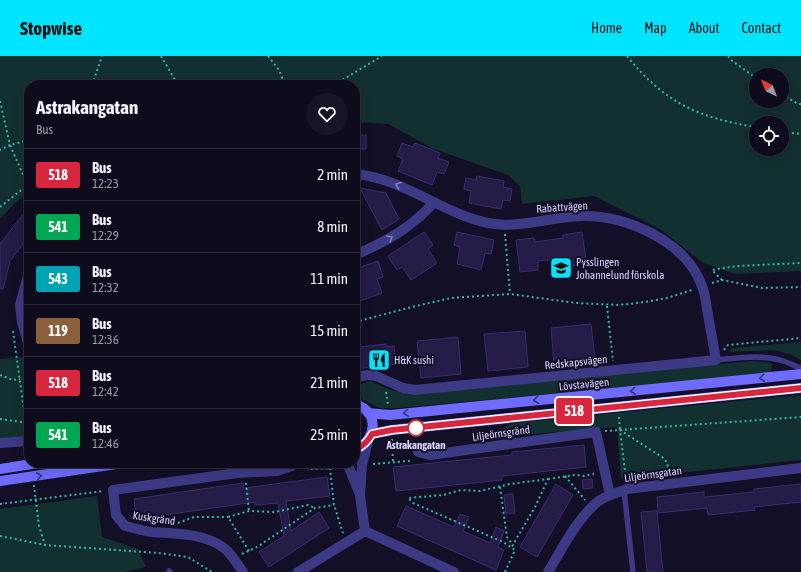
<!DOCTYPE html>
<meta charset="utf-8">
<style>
:root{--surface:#0e0b1c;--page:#171425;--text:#f1f3f6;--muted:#9b9ba3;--line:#2e2b3b;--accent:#00e5ff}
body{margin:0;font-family:"Asap Condensed",sans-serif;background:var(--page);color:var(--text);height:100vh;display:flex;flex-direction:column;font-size:15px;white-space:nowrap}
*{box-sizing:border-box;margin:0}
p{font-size:13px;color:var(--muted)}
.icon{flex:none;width:22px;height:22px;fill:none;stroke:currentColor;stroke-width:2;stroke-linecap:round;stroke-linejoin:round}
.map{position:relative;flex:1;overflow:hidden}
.side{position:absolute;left:24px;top:24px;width:336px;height:388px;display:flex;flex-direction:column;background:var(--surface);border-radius:16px;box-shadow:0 4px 16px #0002,0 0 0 1px var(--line)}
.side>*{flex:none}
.badge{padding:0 8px;border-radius:3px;font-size:14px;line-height:26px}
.needle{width:26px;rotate:317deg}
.buttons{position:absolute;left:749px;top:12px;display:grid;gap:8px}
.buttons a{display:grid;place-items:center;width:40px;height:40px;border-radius:50%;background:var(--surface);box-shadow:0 4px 16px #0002,0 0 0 1px var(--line);font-size:20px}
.map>.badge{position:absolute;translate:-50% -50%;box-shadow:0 0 0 2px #fff}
.round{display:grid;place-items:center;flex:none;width:42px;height:42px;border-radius:21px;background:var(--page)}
.headline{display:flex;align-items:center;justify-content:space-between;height:68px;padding:0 12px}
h1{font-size:19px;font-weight:700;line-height:30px}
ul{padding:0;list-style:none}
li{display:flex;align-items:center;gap:12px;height:52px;padding:0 12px;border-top:1px solid var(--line)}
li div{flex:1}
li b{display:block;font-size:15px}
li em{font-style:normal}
li .badge{min-width:44px;font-weight:700;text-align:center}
header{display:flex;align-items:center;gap:24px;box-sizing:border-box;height:56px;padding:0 20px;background:var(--accent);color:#111}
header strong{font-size:19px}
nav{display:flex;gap:22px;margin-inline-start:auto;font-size:14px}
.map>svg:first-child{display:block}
</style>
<header>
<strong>Stopwise</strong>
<nav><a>Home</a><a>Map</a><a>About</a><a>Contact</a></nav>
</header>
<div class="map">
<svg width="801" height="516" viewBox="0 0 801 516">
<rect width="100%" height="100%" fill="#130f26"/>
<!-- green -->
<path fill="#12302f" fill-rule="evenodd" d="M0 0H801V215L735 218 703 207 660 173 594 140 522 148 520 130 508 119 434 93 388 68 355 66V29H29V143L26 138 13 149 0 163ZM756 19H782V45H756ZM756 67H782V93H756Z
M801 286V304L789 298 775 294 729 296 732 292Z
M24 301 29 325V380L21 381 0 382V303Z
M751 305 772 307 771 317 397 352H380L363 344 359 337V329L370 325 391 334 414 339Z
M801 339V404L621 423 617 371 496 381V375L513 367Z
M97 440 102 481 138 493 146 511 124 516H0V453Z"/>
<!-- building -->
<path fill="#241b47" stroke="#3b2d73" d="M355 79H366V93H355Z
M402 87 413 91 415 87 440 97 438 102 449 106 444 118 437 116 432 129 398 115 403 103 397 100Z
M477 120 504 125 503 131 512 133 510 145 503 144 501 153 469 147 471 135 464 133 466 122 476 124Z
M360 132 386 137 399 163 382 174Z
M24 157 29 161V180L10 205 3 233H0V188Z
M424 176 433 189 428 193 437 207 411 224 402 211 397 214 388 200Z
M457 176 494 184 491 198 485 197 481 214 457 208 460 191 454 189Z
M582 176 586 204H584L585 208 567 210 566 202 538 205V214L520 216 516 184 534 182 535 186 563 182V179Z
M378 205 383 221 377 223 382 237 355 247V213Z
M591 268 595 304 554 308 551 272Z
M525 275 528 311 488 315 484 278Z
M458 281 461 318 421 322 417 285Z
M386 288V291L394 290 396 308 355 313V295L360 294 359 291Z
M584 389 586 411 502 420V424L396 435 393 411 512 399V396Z
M327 421 330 440 286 445 291 475 319 456 329 472 269 511 259 496 284 480 278 447 255 449V446L136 463 134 443 243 427 244 432Z
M592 423 593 432 583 433 582 424Z
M556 428 573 439 537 501 520 491Z
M801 428V446L754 451 755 454 708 459 707 452 658 457 657 441 704 436V441L754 436V433Z
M513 438 515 457 506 458 504 439Z
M406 450 454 471 460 458 469 461 463 475 490 487 496 471 504 475 498 491 504 494 496 514 397 470Z
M657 455 663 516H647L641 456Z"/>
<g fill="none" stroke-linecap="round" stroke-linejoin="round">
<!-- path -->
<path stroke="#2fb8b0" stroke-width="2" stroke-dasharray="2 3" stroke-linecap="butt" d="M161 0 178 29
M268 0 279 14 285 29
M627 0C664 46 698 62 756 71
M728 0 731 4 756 22
M92 29 102 0
M334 29 382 0
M782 38 798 48H801
M0 45 10 89 0 94
M782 76 801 78
M29 84 10 89 29 132
M0 151 29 128
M505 178 510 238
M722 224 712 214 737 210 801 207
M712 227 722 224 762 232 801 231
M607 250 613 305
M355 266 412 251 451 242 510 238 576 247 620 249 645 246 667 242 692 234
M13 275 27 376
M724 294 728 289 801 282
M0 319 13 324 20 323
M386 336 388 349
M619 361 620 374
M0 363 29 367
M605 375 801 361
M392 383 393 407
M313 407V413
M373 408 409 405 411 403
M301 411 313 413 338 412
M330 412 334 449 343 477
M565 420 585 444
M548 423 575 419 583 420 594 418
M626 424 620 374 665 403 671 418
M246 427 249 455
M34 429 39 470 45 489
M500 431 507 481 513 489
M0 448 104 435
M178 467 194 461H228
M0 480 45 489 158 497 188 501 212 516
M249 495 228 461 249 455 275 456 308 449 315 452
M242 498 257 491 315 452 334 449
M505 516 515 494 503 486 413 447 408 442 443 439 461 434 480 435 510 428 548 423 535 451 511 492"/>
<!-- lane -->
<path stroke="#3d3a85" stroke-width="5.5" d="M716 304C738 302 762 298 783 305 789 307 795 310 801 312
M624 434 633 516
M169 515 170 516"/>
<!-- street -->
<path stroke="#3d3a85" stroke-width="10" d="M355 118C403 122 441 157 488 167 517 173 551 161 581 160 626 159 686 185 702 230 705 237 706 246 707 253 710 270 713 287 716 304L415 334 403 332 376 320 368 319 355 321
M355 199C385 186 413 171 434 146
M29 216 20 249 22 266 29 291
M355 336 357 348
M0 387 29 385
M418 396 430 399 596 376 610 439
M347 407 359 436
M365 475 454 516
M365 475 360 440 362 409 368 385
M243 516C237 508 232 498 224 492 204 477 176 478 152 476 143 475 134 472 125 470L116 459 113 434 237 417 277 415 292 410
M298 516 365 475
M548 516C562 493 575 466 596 447 604 440 617 437 627 433L801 412"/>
<!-- secondary -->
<path stroke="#6f6bff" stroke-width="10" d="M355 348C380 356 377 384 355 394
M368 357 390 359 801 318
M372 378 392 374 801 332
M0 413 38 407
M0 425 123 407"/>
</g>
<!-- one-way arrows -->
<defs><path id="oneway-chevron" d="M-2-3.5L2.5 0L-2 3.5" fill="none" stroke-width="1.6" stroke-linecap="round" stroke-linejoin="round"/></defs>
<g stroke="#837fbc">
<use href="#oneway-chevron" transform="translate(398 129) rotate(-159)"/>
<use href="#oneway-chevron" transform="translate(390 182) rotate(-30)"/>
</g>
<g stroke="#38347d">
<use href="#oneway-chevron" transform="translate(762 322) rotate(174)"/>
<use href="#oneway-chevron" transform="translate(633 335) rotate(174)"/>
<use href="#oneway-chevron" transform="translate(536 344) rotate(174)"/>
<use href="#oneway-chevron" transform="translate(406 357) rotate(174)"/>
<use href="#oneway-chevron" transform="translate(39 420) rotate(-8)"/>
</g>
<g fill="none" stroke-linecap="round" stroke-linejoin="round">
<!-- line casing -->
<g stroke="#fff" stroke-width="9">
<path id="line" d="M355 394C363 390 368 386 372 378L392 374 801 332"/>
</g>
<!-- line -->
<use href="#line" stroke="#d7263d" stroke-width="6"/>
</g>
<!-- icons -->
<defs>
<g id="school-square" transform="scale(1.15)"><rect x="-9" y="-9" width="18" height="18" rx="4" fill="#00e5ff" stroke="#130f26"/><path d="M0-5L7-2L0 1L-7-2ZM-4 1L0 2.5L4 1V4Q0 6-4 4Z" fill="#111"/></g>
<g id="restaurant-square" transform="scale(1.15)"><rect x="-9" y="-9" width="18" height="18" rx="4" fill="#00e5ff" stroke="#130f26"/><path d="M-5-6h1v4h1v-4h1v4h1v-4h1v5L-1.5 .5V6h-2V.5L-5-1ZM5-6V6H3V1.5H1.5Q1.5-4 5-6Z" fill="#111"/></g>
</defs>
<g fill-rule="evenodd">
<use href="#school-square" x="561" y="212"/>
<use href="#restaurant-square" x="379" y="304"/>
</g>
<!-- markers -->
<circle fill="#fff" stroke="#d7263d" stroke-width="2" cx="416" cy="372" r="8"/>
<g text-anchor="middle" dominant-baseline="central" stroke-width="4" stroke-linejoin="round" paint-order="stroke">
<!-- street labels -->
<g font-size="11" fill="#d9d4ff" stroke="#130f26">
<text transform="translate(562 151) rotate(-4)">Rabattvägen</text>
<text transform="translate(576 306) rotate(-6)">Redskapsvägen</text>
<text transform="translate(584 328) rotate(-6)">Lövstavägen</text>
<text transform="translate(501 377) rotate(-8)">Liljeörnsgränd</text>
<text transform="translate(653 418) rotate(-8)">Liljeörnsgatan</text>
<text transform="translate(154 462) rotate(8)">Kuskgränd</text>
</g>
<!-- poi labels -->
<g font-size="11" fill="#d9d4ff" stroke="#130f26" text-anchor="start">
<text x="576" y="206">Pysslingen<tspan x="576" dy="13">Johannelund förskola</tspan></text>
<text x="394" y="304">H&amp;K sushi</text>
</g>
<!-- stop labels -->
<g font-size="11" font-weight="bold" fill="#d9d4ff" stroke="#130f26">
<text x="416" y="389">Astrakangatan</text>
</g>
</g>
</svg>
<div class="buttons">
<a><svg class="needle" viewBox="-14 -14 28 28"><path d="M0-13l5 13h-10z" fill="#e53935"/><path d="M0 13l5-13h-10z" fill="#9b9ba3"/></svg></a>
<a><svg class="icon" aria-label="locate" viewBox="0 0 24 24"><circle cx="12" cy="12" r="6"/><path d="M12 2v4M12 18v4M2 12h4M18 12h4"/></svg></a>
</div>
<b class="badge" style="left:574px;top:355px;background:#d7263d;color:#fff">518</b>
<section class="side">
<div class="headline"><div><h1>Astrakangatan</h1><p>Bus</p></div><a class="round"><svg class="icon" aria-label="heart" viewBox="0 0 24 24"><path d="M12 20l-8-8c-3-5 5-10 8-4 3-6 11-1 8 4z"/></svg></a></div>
<ul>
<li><span class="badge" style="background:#d7263d;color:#fff">518</span><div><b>Bus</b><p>12:23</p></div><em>2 min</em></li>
<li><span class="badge" style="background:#00a651;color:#fff">541</span><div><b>Bus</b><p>12:29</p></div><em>8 min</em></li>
<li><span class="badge" style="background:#00a3b4;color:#fff">543</span><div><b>Bus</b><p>12:32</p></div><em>11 min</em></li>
<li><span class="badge" style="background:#8b5e3c;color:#fff">119</span><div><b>Bus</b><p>12:36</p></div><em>15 min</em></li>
<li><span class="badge" style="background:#d7263d;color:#fff">518</span><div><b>Bus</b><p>12:42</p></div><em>21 min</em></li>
<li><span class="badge" style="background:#00a651;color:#fff">541</span><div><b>Bus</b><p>12:46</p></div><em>25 min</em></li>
</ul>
</section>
</div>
